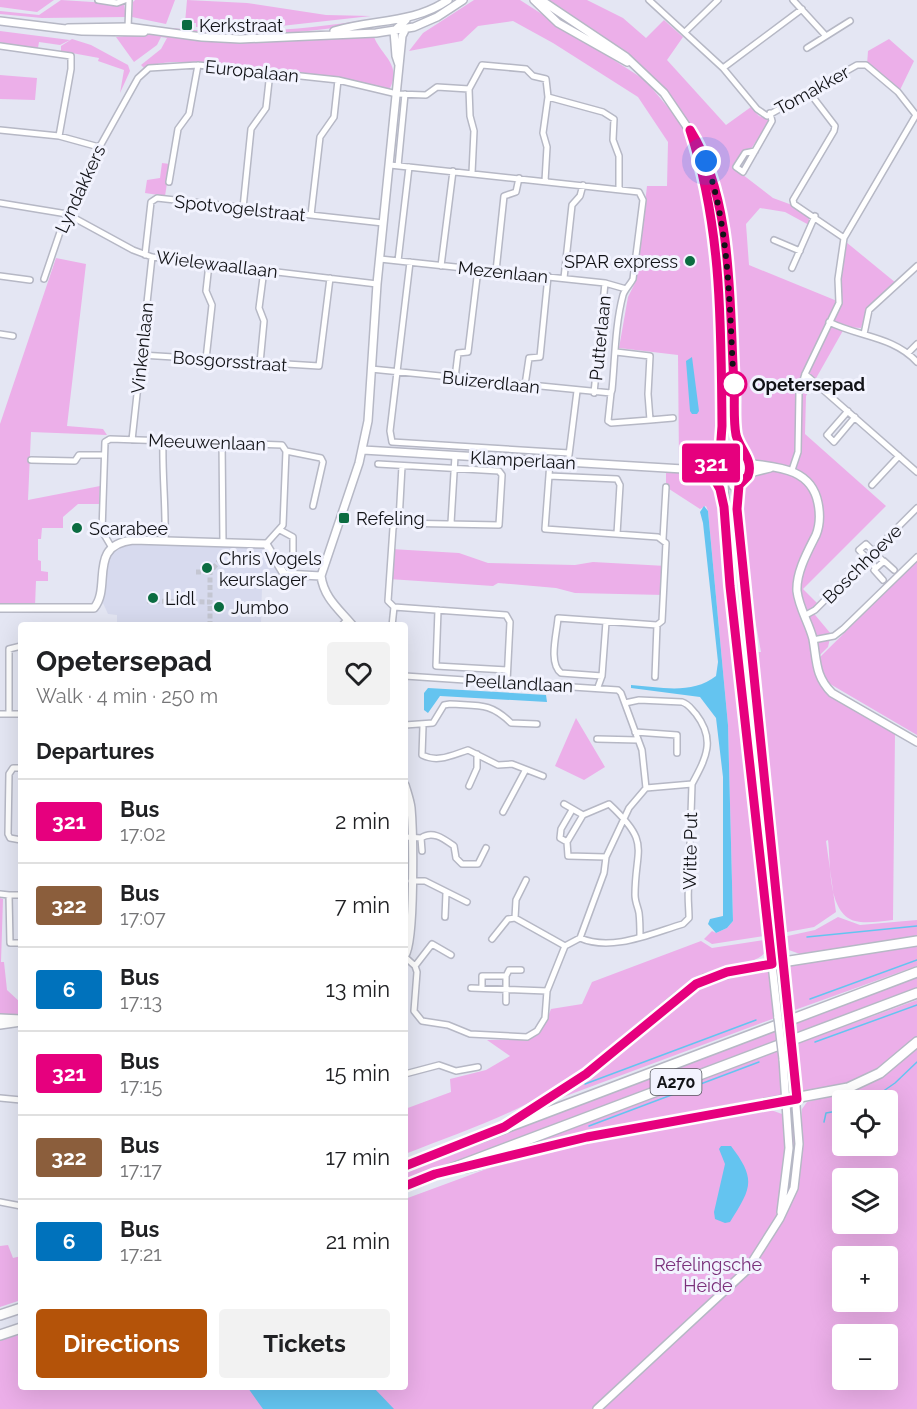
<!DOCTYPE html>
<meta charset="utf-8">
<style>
:root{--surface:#fff;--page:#f2f2f2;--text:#202124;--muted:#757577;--line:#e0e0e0;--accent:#b45309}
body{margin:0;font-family:Raleway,sans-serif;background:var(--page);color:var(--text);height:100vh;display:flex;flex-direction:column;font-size:22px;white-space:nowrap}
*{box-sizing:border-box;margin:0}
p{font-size:20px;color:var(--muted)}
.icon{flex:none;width:33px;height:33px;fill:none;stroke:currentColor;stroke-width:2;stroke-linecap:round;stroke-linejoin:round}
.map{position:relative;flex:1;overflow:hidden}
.details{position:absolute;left:18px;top:622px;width:390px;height:768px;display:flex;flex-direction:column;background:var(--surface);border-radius:6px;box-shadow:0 6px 24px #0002}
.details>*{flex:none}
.badge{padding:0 12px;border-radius:4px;font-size:21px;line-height:39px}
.tools{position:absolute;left:832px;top:1090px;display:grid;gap:12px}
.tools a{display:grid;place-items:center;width:66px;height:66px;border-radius:6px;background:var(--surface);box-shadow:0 6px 24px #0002;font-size:30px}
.you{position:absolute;width:30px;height:30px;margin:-15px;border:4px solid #fff;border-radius:50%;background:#1a73e8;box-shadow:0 0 0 9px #1a73e833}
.map>.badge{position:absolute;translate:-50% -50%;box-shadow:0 0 0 3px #fff}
h2{padding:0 18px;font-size:22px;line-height:54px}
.round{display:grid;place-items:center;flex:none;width:63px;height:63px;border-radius:6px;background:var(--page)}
.head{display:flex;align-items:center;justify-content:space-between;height:102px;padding:0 18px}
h1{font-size:28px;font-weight:700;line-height:45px}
.cta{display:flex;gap:12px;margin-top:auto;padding:12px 18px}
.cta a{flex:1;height:69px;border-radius:6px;background:var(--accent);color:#fff;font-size:24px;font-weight:700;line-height:69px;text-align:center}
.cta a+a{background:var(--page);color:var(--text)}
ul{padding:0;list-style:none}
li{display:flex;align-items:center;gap:18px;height:84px;padding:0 18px;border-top:2px solid var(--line)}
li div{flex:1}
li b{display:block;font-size:22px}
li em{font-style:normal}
li .badge{min-width:66px;font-weight:700;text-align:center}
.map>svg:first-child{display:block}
</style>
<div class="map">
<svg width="917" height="1409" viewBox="0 0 917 1409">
<rect width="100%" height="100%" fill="#e4e6f3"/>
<!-- built -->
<path fill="#d7daee" d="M126 544 264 547 280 573 279 586H262L261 625H117V615L108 614 103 603 105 565 112 553Z"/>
<!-- green -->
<path fill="#ecafe9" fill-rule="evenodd" d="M0 0H54L37 12 0 7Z
M61 0 124 4 126 17 42 18 0 14V11L39 15Z
M135 0H175L166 24 132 17 133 2Z
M187 0 247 3 326 15 371 16 272 27H196V23H185Z
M474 0H520L645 80 682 124 694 148 707 226 710 217 714 261 711 259 718 290V445C710 463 697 463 679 464L678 355 619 348 628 297 636 281 647 186H667L668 142 638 97 553 43 513 21 478 26 462 41 409 51 423 33Z
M548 0H587L623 18 646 38 664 20 683 37 667 60 726 125 751 107 759 116 770 120 751 149 743 151 734 168 773 198 792 205 809 217V225L785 212 760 208 746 224 749 265 842 303 841 273 846 242 896 283 867 309 861 328 845 327 806 396 805 434 886 506 803 589 817 603 811 610 831 634 828 647 812 663 819 684 829 694 895 734 893 920C881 921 866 924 855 921 827 913 831 863 828 840L826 841 836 912 814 927 782 933 755 652H761L747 576 741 493 753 477 758 476C757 455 746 459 743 443 738 418 746 391 737 368 728 265 732 147 648 73 618 45 578 28 548 0Z
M371 19 372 22C303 34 239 39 170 30L171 28C238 35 305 30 371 19Z
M0 31 70 40 60 45 39 42 38 48 0 43Z
M144 34 235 42 373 34C379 55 404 64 389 90 349 80 174 49 144 68L141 65 161 49 167 38 161 37 157 45 134 62 116 37Z
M72 39 91 45 128 65 130 71 120 93 124 70 98 61 99 58 61 51V46Z
M889 39 914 61 899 92 867 65 868 51Z
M0 75 37 78 35 100 0 99Z
M162 163 170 164 165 196 145 193 147 180 160 178Z
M56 258 86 264 67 426 103 429 107 435 31 432 28 500 100 486 99 504H78L63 517V528H42L41 539H38V560L41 561V571L48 572V581H36L35 606 0 603V424Z
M666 468 705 476 719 494 762 917 764 936 712 944 704 939 712 931 716 933 727 928 733 921 728 725 708 511 706 506 700 509 666 487Z
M391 549 459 553 488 563 575 565 593 562 666 566 664 595 575 593 556 588 498 583 493 586 389 579Z
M917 561V735L825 681 818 659Z
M576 718 605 767 584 780 555 766Z
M0 898 3 899 1 962H4L7 990 21 1003V1017H0Z
M838 917 860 925 917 920V936L800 954 786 949 783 937 815 930Z
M764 940 765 952C758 965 710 970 691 982 652 1007 620 1044 582 1071 528 1110 466 1130 405 1154V1109L451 1092 450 1079 486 1070 510 1056 487 1040 529 1039 546 1022 551 1009 582 1004 592 982 701 941 712 948Z
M917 943V966L792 1011 786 965Z
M767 968 771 969 775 1018 547 1103 683 997 707 982Z
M917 976V989L405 1183V1169Z
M917 1000V1039L875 1074 860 1082 799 1093 796 1044Z
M917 1049V1409H0V1341L21 1334V1388H405V1199L500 1164 574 1144 771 1110 782 1114 791 1125V1106L794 1124 801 1123 802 1109 807 1102 859 1089 879 1079ZM843 1101H888V1146H843ZM843 1179H888V1224H843ZM843 1257H888V1302H843ZM843 1335H888V1380H843Z
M778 1051 784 1097 603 1130 505 1154Z
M8 1245 13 1258 21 1256V1300L0 1307V1246Z"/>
<!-- water -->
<path fill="#64c4f0" d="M692 357 699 411 697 414H692L690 411 686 361Z
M704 506 708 511 728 725 733 921 727 928 716 933 708 924 710 919 723 916V777L716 718 700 697 631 688V685C660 687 692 695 716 676L718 662 703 523 700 512Z
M428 688 546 695 547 702 440 696 428 713 424 710V693Z
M721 1146H731C757 1180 751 1188 730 1222L725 1223 715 1219 714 1212 725 1164 719 1149Z
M248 1388H374L394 1409H263Z"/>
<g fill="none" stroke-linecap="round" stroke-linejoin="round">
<!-- stream -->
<path stroke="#64c4f0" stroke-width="1.5" d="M807 937 917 926
M810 999 917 960
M815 1042 917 1005
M585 1084 756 1020
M869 1101 895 1083 917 1062
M824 1122 826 1113 843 1110
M589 1126 759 1062"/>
<!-- street-tunnel -->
<path stroke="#c4c6d2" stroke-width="5" stroke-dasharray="5 2.5" stroke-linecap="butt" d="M196 572H210
M147 601 210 602V572L220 560
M210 626V602"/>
<!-- street casing -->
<g stroke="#b6b8c5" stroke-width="8">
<path id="street" d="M98 0 117 3 125 0
M649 0 723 68 757 109 767 116 857 65H866L898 92 916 115 844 238 838 279 839 303 805 374 799 393 798 452 792 470
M793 0 826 36
M128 28 129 0
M685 32 718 0
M0 46 71 56V69L59 136
M807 48 850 21
M723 68 802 9
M809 92 835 126 834 131 793 200 794 204 844 238
M548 97 603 112 614 119 613 140 619 156V188
M0 130 59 136 99 147
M755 151 745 153 736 167 743 172 772 121 770 113
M390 165 639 192 643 200 633 279C630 285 625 289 623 295 615 325 615 359 612 390L611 393 608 421 611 423 650 420 648 394 650 356 616 352
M398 166 405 94
M472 173 474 131 470 116 469 89 482 65 526 69 533 76 546 79 548 97 543 133 547 147 545 181
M169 182 178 129 189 114 198 65
M0 203 67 214 133 250 152 257 377 284
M243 208 251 129 266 108 270 72
M311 215 320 137 334 117 338 80
M774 240 800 251
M145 255 151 202 157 198 383 223
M380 259 605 283 626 289
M398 261 409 167
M410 262 390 431 392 442 569 453
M441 266 453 171
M792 268 815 216
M496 271 504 196 516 192 519 178
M0 276 30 280
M564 278 572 205 580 196 583 185
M44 279 60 232 94 157 138 78 149 68 198 65 338 80 397 94 426 95 437 87 469 89
M829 322C859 337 893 336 917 362
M0 334 13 336
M864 334 869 310 917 266
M908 353 917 344
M141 355 319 366 330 278
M206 359 212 305 206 291 209 264
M260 363 264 321 259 308 264 270
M371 369 611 393
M805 374 917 472
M455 378 458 353 468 352 478 269
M525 385 529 358 540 357 548 276
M594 393 605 283
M848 411 827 435 834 442 855 417
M650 420 673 418
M132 440 152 257
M163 440C162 474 166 506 165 540
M222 441 223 543
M569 455 577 391
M31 460 75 461 79 455H104
M550 462 545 529 658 537 666 543 662 621 657 625 558 618C557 633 548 663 561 673L602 676
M378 464 499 471 502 475 499 525 396 523 393 528 388 601 394 607 506 615 510 622 507 682
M549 476 617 479 620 485 617 534
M872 485 899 456
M399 521 402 466
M451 523 455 456
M280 530 293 537V559
M663 539 666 487
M266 544 283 525 286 451
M112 548 102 531 105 442 110 439 282 445 286 451 321 458 323 462 313 506
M876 568 859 550 866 544 883 561
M883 580 874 570 884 561 894 570
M438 610 436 666 507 670
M804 616 815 610 917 508
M341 626 348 619
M392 626 394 607
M813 640 834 636 843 629 917 557
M405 676 618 690 621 693 642 750 646 788 629 808 606 857 604 873 580 938 565 946 547 991 545 1018 537 1031 527 1037 470 1034 448 1025 422 1021 414 1011 417 972 415 966 405 957
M655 677 657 625
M598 687 602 676 606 622
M625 703 639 700 682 702C689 704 691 709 696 714 716 740 706 758 692 784L646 788
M0 714H21
M9 714V649L21 646
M405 725 433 723 444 705 450 704C478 706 490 702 511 723L537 724
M423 726 422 755C438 763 452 755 468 750L498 765 512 764 543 776
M635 732 677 735V753
M597 739 638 740
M21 768H13L9 774 8 834 10 838 21 840
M469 786 477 768V754
M564 804 583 815 609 804C652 844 635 847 635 895 635 902 638 907 639 913 640 921 640 929 640 937
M503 812 525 771
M583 815 567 842 568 856 606 857
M405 837 421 838C433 830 444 839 454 846L456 858 462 864H478L486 848
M421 838 422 851
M567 842 560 838 561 829 572 810
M411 881H425L467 902
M0 894 9 895 10 943H21
M9 895H21
M445 917 446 893
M515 918 516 900 526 880
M580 938C612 952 652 933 683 924L689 918C689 907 687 894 689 883 691 869 695 858 690 844L692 784
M492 939 508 919 515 918 565 946
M415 966 432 944 451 955
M506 976 509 970H521
M471 988 547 991
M482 988V976H506V1002
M405 1074 439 1065 456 1071 478 1067
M0 1098 21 1100
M0 1202 21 1206"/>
</g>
<!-- secondary casing -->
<g stroke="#b6b8c5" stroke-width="10">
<path id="secondary" d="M534 0 558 23 627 62
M541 0 626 57 664 93 700 146 717 200 726 259 736 454
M0 21 82 31 144 32
M68 28 128 27 202 37 240 39 376 33 414 27 437 17 463 0
M334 31C373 19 413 24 448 0
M399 65 396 56 394 31 406 20
M695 146C715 206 719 266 721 329 722 370 724 412 720 453
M363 450 683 469 715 474
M745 463C775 467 811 467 818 503 820 513 820 525 816 535 808 551 796 572 797 591 799 608 809 623 813 639 817 661 815 676 832 693L917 742
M686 468 710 465
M714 471 716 463 725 452
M750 473 770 468
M724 484 730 586 778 1018
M733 486 745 481 750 471
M735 486 786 1003
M722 499 710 468C714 450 734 446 744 461L745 472 735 486
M0 608H94C112 587 87 545 133 540L266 544 284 574 321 576
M353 626C339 609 324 598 321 576L359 463 368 421 377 284 402 36 405 30
M405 785C407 792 410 800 411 808 413 831 415 941 405 955
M0 1018 21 1019
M0 1025 21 1022
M781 1212 789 1148 783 1059
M597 1409 747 1270 780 1218 794 1188 799 1144 792 1056"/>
</g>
<!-- highway casing -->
<g stroke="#b6b8c5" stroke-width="12">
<path id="highway" d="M519 1117 586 1074 678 997 705 979 757 966 917 941
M405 1166 917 972
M465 1168 587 1137 848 1088 880 1073 917 1042
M405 1186 917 993
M0 1315 21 1308
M0 1335 21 1328"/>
</g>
<!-- street -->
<use href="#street" stroke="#fff" stroke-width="5"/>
<!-- secondary -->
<use href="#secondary" stroke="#fff" stroke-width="7"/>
<!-- highway -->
<use href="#highway" stroke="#fff" stroke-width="9"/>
<!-- secondary-bridge casing -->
<g stroke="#b6b8c5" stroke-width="10" stroke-linecap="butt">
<path id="secondary-bridge" d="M786 1003 792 1056
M778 1018 783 1059"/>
</g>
<!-- secondary-bridge -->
<use href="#secondary-bridge" stroke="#fff" stroke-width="7"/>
</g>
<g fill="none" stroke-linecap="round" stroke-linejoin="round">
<!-- line casing -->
<g stroke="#fff" stroke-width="14">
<path id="line" d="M405 1166 504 1127 586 1074 696 984 727 972 772 964 730 586 724 507 720 489 710 471 712 460 720 453 722 426C721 325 722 227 690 130 734 200 729 304 734 384 735 400 733 419 736 435 740 450 754 460 748 476L739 485 737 509 797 1099 587 1137 435 1174 405 1186"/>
</g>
<!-- line -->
<use href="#line" stroke="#e6007e" stroke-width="9"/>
<!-- walk -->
<path stroke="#121317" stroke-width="6" stroke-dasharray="0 10.8" d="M706 161C731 233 729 312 734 387V384"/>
</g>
<!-- markers -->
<g fill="#0b6c41" stroke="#f2f3fe" stroke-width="2">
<rect x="181" y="19" width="12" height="12" rx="3"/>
<circle cx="690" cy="261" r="6"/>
<rect x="338" y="512" width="12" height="12" rx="3"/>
<circle cx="77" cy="528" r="6"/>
<circle cx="207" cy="568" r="6"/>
<circle cx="153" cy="598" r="6"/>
<circle cx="219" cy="607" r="6"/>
</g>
<circle fill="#fff" stroke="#e6007e" stroke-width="3" cx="734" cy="384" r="12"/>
<g text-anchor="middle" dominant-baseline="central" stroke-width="6" stroke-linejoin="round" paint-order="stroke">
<!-- shield labels -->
<rect fill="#f2f3fe" stroke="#55565c" stroke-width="1.5" x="650.5" y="1069" width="51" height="26" rx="4.5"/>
<g font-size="16" font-weight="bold" fill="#121317">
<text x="676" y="1082">A270</text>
</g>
<!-- poi labels -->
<g font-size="18" fill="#121317" stroke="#f2f3fe" text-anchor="start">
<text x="199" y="25">Kerkstraat</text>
<text x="678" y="261" text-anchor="end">SPAR express</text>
<text x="356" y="518">Refeling</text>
<text x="89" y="528">Scarabee</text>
<text x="219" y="558">Chris Vogels<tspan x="219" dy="21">keurslager</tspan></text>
<text x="165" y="598">Lidl</text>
<text x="231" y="607">Jumbo</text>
</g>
<!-- street labels -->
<g font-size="18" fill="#121317" stroke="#f2f3fe">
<text transform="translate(252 71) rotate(6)">Europalaan</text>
<text transform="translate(812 90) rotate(-29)">Tomakker</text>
<text transform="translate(80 189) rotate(-65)">Lyndakkers</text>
<text transform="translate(240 208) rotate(6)">Spotvogelstraat</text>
<text transform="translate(217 264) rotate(7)">Wielewaallaan</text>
<text transform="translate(503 272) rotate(6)">Mezenlaan</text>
<text transform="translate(600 338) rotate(-84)">Putterlaan</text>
<text transform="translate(142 348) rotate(-84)">Vinkenlaan</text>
<text transform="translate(230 361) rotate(4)">Bosgorsstraat</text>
<text transform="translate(491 382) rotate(6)">Buizerdlaan</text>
<text transform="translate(207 442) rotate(2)">Meeuwenlaan</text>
<text transform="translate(523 460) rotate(3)">Klamperlaan</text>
<text transform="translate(862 564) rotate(-45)">Boschhoeve</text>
<text transform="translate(519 683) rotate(3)">Peellandlaan</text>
<text transform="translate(690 851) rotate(-89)">Witte Put</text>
</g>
<!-- stop labels -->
<g font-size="18" font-weight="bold" fill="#121317" stroke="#f2f3fe" text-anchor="start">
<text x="752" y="384">Opetersepad</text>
</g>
<!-- park labels -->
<g font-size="18" fill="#7b317b" stroke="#f2f3fe">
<text x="708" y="1264">Refelingsche<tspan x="708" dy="21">Heide</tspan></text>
</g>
</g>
</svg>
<div class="tools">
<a><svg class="icon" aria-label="locate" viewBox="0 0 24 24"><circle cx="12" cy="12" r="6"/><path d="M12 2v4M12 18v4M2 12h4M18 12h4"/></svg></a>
<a><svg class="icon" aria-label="layers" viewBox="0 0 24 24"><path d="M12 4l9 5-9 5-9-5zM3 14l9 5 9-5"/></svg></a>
<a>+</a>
<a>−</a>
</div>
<div class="you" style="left:706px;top:161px"></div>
<b class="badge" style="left:711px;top:463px;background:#e6007e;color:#fff">321</b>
<section class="details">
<div class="head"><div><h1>Opetersepad</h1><p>Walk · 4 min · 250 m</p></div><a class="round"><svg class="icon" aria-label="heart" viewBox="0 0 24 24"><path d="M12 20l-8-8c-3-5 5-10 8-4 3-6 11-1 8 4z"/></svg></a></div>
<h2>Departures</h2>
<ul>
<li><span class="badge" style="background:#e6007e;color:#fff">321</span><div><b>Bus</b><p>17:02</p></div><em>2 min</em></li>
<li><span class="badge" style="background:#8b5e3c;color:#fff">322</span><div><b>Bus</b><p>17:07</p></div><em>7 min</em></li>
<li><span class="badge" style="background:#0072bc;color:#fff">6</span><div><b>Bus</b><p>17:13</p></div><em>13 min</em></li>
<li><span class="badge" style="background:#e6007e;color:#fff">321</span><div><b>Bus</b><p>17:15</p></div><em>15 min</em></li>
<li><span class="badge" style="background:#8b5e3c;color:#fff">322</span><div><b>Bus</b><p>17:17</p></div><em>17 min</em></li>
<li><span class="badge" style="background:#0072bc;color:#fff">6</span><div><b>Bus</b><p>17:21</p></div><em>21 min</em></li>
</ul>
<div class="cta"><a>Directions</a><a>Tickets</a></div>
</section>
</div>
